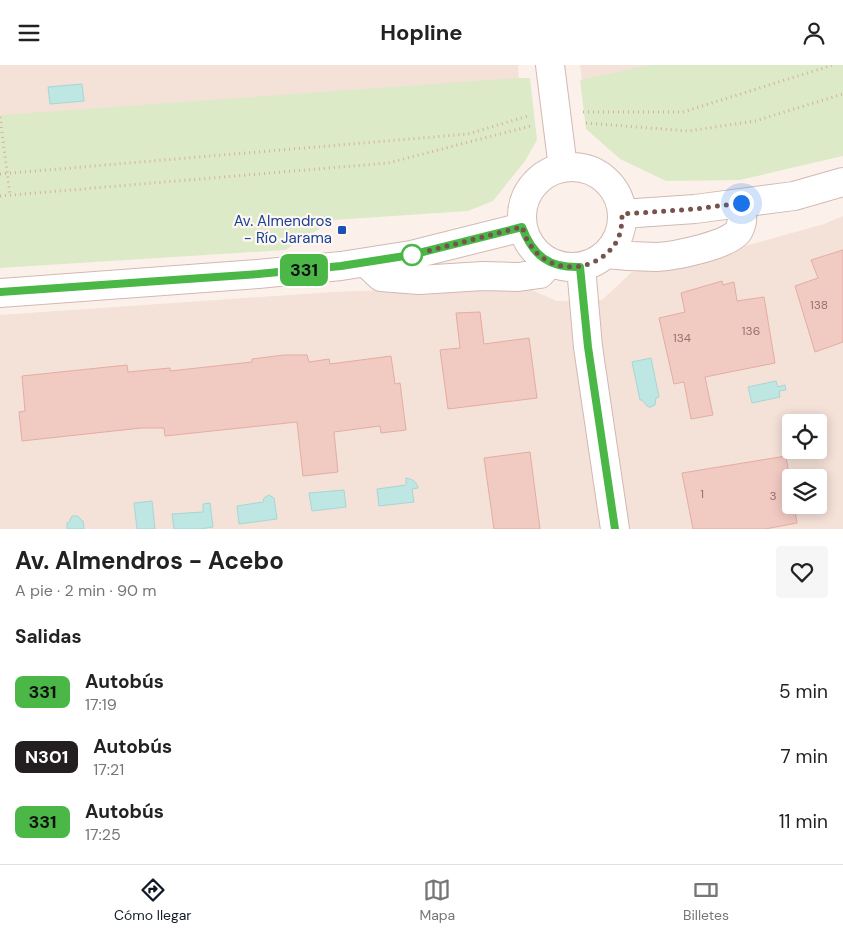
<!DOCTYPE html>
<html lang="es">
<meta charset="utf-8">
<style>
:root{--surface:#fff;--page:#f6f6f6;--text:#222;--muted:#767676;--line:#e0e0e0;--accent:#111827}
body{margin:0;font-family:"DM Sans",sans-serif;background:var(--page);color:var(--text);height:100vh;display:flex;flex-direction:column;font-size:19px;white-space:nowrap}
*{box-sizing:border-box;margin:0}
p{font-size:16px;color:var(--muted)}
.icon{flex:none;width:28px;height:28px;fill:none;stroke:currentColor;stroke-width:2;stroke-linecap:round;stroke-linejoin:round}
.map{position:relative;height:464px;overflow:hidden}
.details{display:flex;flex-direction:column;background:var(--surface);flex:1}
.details>*{flex:none}
.badge{padding:0 10px;border-radius:8px;font-size:18px;line-height:32px}
.buttons{position:absolute;left:782px;top:349px;display:grid;gap:10px}
.buttons a{display:grid;place-items:center;width:45px;height:45px;border-radius:5px;background:var(--surface);box-shadow:0 2px 12px #0003;font-size:25px}
.you{position:absolute;width:25px;height:25px;margin:-12px;border:4px solid #fff;border-radius:50%;background:#1a73e8;box-shadow:0 0 0 8px #1a73e833}
.map>.badge{position:absolute;translate:-50% -50%;box-shadow:0 0 0 2px #fff}
h2{padding:0 15px;font-size:19px;line-height:45px}
.round{display:grid;place-items:center;flex:none;width:52px;height:52px;border-radius:5px;background:var(--page)}
.summary{display:flex;align-items:center;justify-content:space-between;height:85px;padding:0 15px}
h1{font-size:24px;font-weight:700;line-height:38px}
ul{padding:0;list-style:none}
li{display:flex;align-items:center;gap:15px;height:65px;padding:0 15px}
li div{flex:1}
li b{display:block;font-size:19px}
li em{font-style:normal}
li .badge{min-width:55px;font-weight:700;text-align:center}
header{display:flex;justify-content:space-between;align-items:center;height:65px;padding:0 15px;background:var(--surface);font-size:22px;font-weight:700}
.tab-bar{display:flex;justify-content:space-around;align-items:center;height:70px;border-top:1px solid var(--line);background:var(--surface);font-size:14px;color:var(--muted)}
.tab-bar a{display:grid;justify-items:center;gap:2px}
.tab-bar .current{color:var(--accent)}
.map>svg:first-child{display:block}
</style>
<header><svg class="icon" aria-label="menu" viewBox="0 0 24 24"><path d="M4 6h16M4 12h16M4 18h16"/></svg>Hopline<svg class="icon" aria-label="person" viewBox="0 0 24 24"><circle cx="12" cy="8" r="4"/><path d="M4 21q1-7 8-7t8 7"/></svg></header>
<div class="map">
<svg width="843" height="464" viewBox="0 0 843 464">
<rect width="100%" height="100%" fill="#fcf1ea"/>
<!-- residential -->
<path fill="#f4e1d8" fill-rule="evenodd" d="M0 0H518L519 17 0 55Z
M580 0H662L583 22Z
M843 151V464H0V250L333 227 520 220 557 236 602 235 632 207 698 194 824 159ZM791 358H819V385H791ZM791 412H819V440H791Z"/>
<!-- green -->
<path fill="#ddeac8" d="M649 0H843V91L740 115 666 116 620 94 586 64 580 15Z
M516 13H530L537 75 525 96 493 136 468 146 334 155 285 185 0 203V50Z"/>
<!-- water -->
<path fill="#bee6e3" stroke="#a5d7d4" d="M82 19 84 36 50 39 48 22Z
M651 293 659 332 656 333 655 340 651 342H648L642 335H640L632 297Z
M776 316 778 322 785 320 786 325 779 326 780 332 752 338 748 322Z
M406 413C412 414 416 416 418 423L412 424 414 437 379 441 377 424 406 420Z
M344 425 346 442 312 446 309 428Z
M269 430 274 433 277 454 239 459 237 441 263 437 264 433Z
M152 436 155 464H137L134 438Z
M210 438 213 462 200 464H174L172 449 203 447V439Z
M72 451H78L81 455 83 456 84 464H67V458L69 457Z"/>
<!-- building -->
<path fill="#f1cac2" stroke="#e3ada3" d="M843 185V277L815 287 795 221 818 213 811 195Z
M722 216 723 220 734 217 737 236 764 232 775 298 705 312 713 350 691 354 684 317 674 319 659 253 685 247 681 228Z
M480 247 484 279 529 273 537 333 448 344 440 285 460 283 456 248Z
M284 290H307L309 297 329 294 330 299 391 291 395 319 400 318 406 365 381 368 380 361 334 367 338 407 303 411 297 357 165 371 164 363H141L22 376 19 347 25 346 22 311 127 300 128 307 170 303V306L252 297V294Z
M530 387 540 464H494L484 393Z
M786 391 791 422V440H794L797 458 765 464H693L682 408Z"/>
<g fill="none" stroke-linecap="round" stroke-linejoin="round">
<!-- minor casing -->
<g stroke="#d1b9b2" stroke-width="30">
<path id="minor" d="M550 0 563 103
M522 152a50 50 0 1 1 100 0a50 50 0 1 1-100 0Z
M622 149 695 144 794 131 843 117
M607 189C624 191 640 192 657 192 674 191 732 180 739 165 744 156 742 147 741 138
M366 198 381 212 419 215 483 211 518 212 540 209 550 198
M581 202 588 282 615 464
M0 228 258 209 341 201 411 190 523 162"/>
</g>
<!-- path -->
<path stroke="#d6ada5" stroke-width="3" stroke-dasharray="1 4" stroke-linecap="butt" d="M583 47H683L833 0
M0 52 10 130
M586 58 688 66 755 56 843 29
M0 109 468 69 528 51
M0 131 388 98 531 61"/>
<!-- minor -->
<use href="#minor" stroke="#fff" stroke-width="28"/>
</g>
<g fill="none" stroke-linecap="round" stroke-linejoin="round">
<!-- line casing -->
<g stroke="#fff" stroke-width="11">
<path id="line" d="M0 227 258 209 341 201 411 190 522 162C533 191 549 203 580 202L588 282 615 464"/>
</g>
<!-- line -->
<use href="#line" stroke="#4ab747" stroke-width="8"/>
<!-- walk -->
<path stroke="#77534d" stroke-width="5" stroke-dasharray="0 9" d="M412 190 522 162C524 166 525 172 528 176 546 210 594 210 615 179 621 170 622 160 622 149L695 144 741 138"/>
</g>
<!-- markers -->
<rect fill="#1a4fb4" stroke="#fff6f1" stroke-width="2" x="337" y="160" width="10" height="10" rx="2.5"/>
<circle fill="#fff" stroke="#4ab747" stroke-width="2.5" cx="412" cy="190" r="10"/>
<g text-anchor="middle" dominant-baseline="central" stroke-width="4.5" stroke-linejoin="round" paint-order="stroke">
<!-- number labels -->
<g font-size="12" fill="#96716a">
<text x="819" y="240">138</text>
<text x="751" y="266">136</text>
<text x="682" y="273">134</text>
<text x="702" y="429">1</text>
<text x="773" y="431">3</text>
</g>
<!-- transit labels -->
<g font-size="15" fill="#164399" stroke="#fff6f1" text-anchor="end">
<text x="332" y="156">Av. Almendros<tspan x="332" dy="17">- Río Jarama</tspan></text>
</g>
</g>
</svg>
<div class="buttons">
<a><svg class="icon" aria-label="locate" viewBox="0 0 24 24"><circle cx="12" cy="12" r="6"/><path d="M12 2v4M12 18v4M2 12h4M18 12h4"/></svg></a>
<a><svg class="icon" aria-label="layers" viewBox="0 0 24 24"><path d="M12 4l9 5-9 5-9-5zM3 14l9 5 9-5"/></svg></a>
</div>
<div class="you" style="left:741px;top:138px"></div>
<b class="badge" style="left:304px;top:205px;background:#4ab747;color:#111">331</b>
</div>
<section class="details">
<div class="summary"><div><h1>Av. Almendros - Acebo</h1><p>A pie · 2 min · 90 m</p></div><a class="round"><svg class="icon" aria-label="heart" viewBox="0 0 24 24"><path d="M12 20l-8-8c-3-5 5-10 8-4 3-6 11-1 8 4z"/></svg></a></div>
<h2>Salidas</h2>
<ul>
<li><span class="badge" style="background:#4ab747;color:#111">331</span><div><b>Autobús</b><p>17:19</p></div><em>5 min</em></li>
<li><span class="badge" style="background:#231f20;color:#fff">N301</span><div><b>Autobús</b><p>17:21</p></div><em>7 min</em></li>
<li><span class="badge" style="background:#4ab747;color:#111">331</span><div><b>Autobús</b><p>17:25</p></div><em>11 min</em></li>
</ul>
</section>
<nav class="tab-bar">
<a class="current"><svg class="icon" aria-label="directions" viewBox="0 0 24 24"><path d="M12 3l9 9-9 9-9-9zM9 14v-3h6M13 9l2 2-2 2"/></svg>Cómo llegar</a>
<a><svg class="icon" aria-label="map" viewBox="0 0 24 24"><path d="M3 6l6-2 6 2 6-2v14l-6 2-6-2-6 2zM9 4v14M15 6v14"/></svg>Mapa</a>
<a><svg class="icon" aria-label="tickets" viewBox="0 0 24 24"><path d="M3 7h18v10H3zM15 7v10"/></svg>Billetes</a>
</nav>
